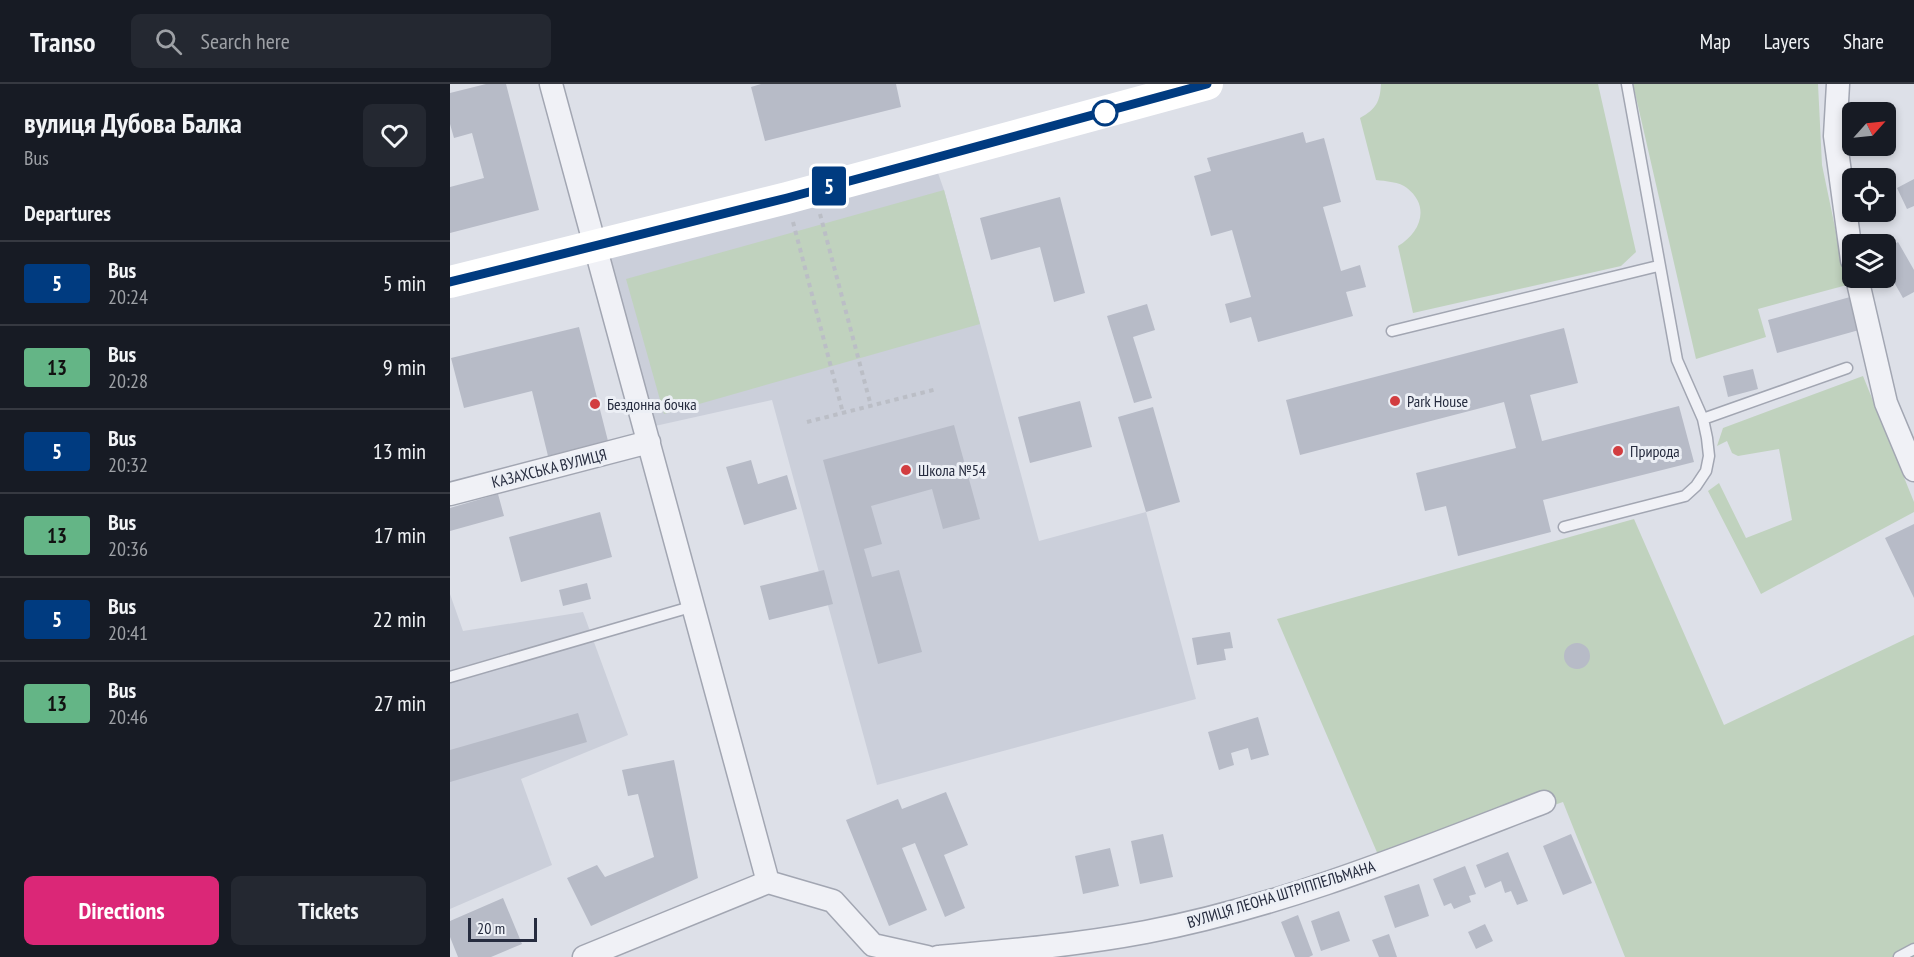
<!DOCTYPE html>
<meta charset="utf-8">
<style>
:root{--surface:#171b24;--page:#242831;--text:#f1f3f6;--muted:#9ea1a6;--line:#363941;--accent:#db2777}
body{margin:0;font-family:"PT Sans Narrow",sans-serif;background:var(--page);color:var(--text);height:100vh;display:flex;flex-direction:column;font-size:22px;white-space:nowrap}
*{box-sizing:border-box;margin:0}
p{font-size:20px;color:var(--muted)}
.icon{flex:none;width:33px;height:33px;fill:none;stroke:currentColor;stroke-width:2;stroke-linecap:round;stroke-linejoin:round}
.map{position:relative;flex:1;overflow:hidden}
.details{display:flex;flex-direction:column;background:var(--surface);width:450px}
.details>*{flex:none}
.badge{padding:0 12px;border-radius:4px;font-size:21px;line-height:39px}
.needle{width:39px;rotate:63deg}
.buttons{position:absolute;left:1392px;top:18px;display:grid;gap:12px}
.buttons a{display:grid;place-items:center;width:54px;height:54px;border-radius:9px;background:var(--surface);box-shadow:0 3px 9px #0003;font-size:30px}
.scale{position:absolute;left:18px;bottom:15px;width:69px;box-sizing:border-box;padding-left:6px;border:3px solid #262c3f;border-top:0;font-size:16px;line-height:21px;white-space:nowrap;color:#262c3f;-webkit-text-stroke:4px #eceff5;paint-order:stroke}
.map>.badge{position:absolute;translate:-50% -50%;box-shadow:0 0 0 3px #fff}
h2{padding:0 24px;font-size:22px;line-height:54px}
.round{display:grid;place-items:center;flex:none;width:63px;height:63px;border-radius:9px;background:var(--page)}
.overview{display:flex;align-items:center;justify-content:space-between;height:102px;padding:0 24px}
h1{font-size:28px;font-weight:600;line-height:45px}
.cta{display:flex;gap:12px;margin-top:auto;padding:12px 24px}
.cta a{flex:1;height:69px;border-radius:9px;background:var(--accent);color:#fff;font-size:24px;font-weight:600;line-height:69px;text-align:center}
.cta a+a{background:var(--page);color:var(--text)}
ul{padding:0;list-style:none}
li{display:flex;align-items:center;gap:18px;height:84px;padding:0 24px;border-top:2px solid var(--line)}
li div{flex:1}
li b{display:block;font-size:22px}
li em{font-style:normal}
li .badge{min-width:66px;font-weight:700;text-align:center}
header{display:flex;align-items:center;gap:36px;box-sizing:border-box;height:84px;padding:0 30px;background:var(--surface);border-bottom:2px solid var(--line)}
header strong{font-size:28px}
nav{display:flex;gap:33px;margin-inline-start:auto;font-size:21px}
.search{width:420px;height:54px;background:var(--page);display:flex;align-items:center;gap:15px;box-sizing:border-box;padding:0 21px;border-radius:9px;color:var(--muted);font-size:22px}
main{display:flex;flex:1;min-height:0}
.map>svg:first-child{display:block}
</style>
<header>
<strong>Transo</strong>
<div class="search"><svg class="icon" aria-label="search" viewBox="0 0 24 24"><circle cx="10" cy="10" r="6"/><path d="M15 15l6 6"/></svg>Search here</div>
<nav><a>Map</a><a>Layers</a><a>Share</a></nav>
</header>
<main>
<section class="details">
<div class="overview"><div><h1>вулиця Дубова Балка</h1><p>Bus</p></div><a class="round"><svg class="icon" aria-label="heart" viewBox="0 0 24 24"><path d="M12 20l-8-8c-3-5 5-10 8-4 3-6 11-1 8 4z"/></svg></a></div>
<h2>Departures</h2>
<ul>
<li><span class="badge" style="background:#003b80;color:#fff">5</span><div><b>Bus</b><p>20:24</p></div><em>5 min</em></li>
<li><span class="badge" style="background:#64b586;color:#111">13</span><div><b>Bus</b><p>20:28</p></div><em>9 min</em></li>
<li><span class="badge" style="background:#003b80;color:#fff">5</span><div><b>Bus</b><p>20:32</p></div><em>13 min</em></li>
<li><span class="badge" style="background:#64b586;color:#111">13</span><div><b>Bus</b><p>20:36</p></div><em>17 min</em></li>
<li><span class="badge" style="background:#003b80;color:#fff">5</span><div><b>Bus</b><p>20:41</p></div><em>22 min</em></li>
<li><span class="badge" style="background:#64b586;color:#111">13</span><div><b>Bus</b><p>20:46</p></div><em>27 min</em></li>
</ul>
<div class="cta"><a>Directions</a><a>Tickets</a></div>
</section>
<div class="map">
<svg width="1464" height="873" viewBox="0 0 1464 873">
<rect width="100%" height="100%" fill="#dde0e8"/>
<!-- built -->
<path fill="#cbcfda" d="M483 75 494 106 589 457 696 428 746 615 427 701 322 316 196 344 143 161Z
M0 510 13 547 133 528 178 651 71 695 102 781 0 825Z"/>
<!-- green -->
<path fill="#c0d2be" d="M931 0H1148L1186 168 1171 182 963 229 948 162C970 149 981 123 957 104 950 98 935 97 926 96L910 34C926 25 930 18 931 0Z
M1183 0H1368L1372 81 1397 201 1308 225 1316 253 1246 275Z
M494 106 530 240 214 330 176 195Z
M1413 292 1464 418V428L1311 510 1258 407 1269 399 1296 454 1342 436 1329 365 1288 372 1282 369 1277 357 1267 362 1273 344Z
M1184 435 1274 641 1464 551V873H1175L1113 718 932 780 827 535Z"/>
<!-- building -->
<path fill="#b7bbc7" d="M36 0H56L89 126 0 149V103L34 94 22 49 4 54 0 40V9Z
M311 0H446L451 23 315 57 301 3Z
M853 48 856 59 874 54 891 118 873 123 891 187 910 181 916 203 896 208 903 232 808 258 801 233 780 239 775 220 801 213 782 146 761 152 744 92 761 87 757 74Z
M1464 95V122L1457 125 1447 104Z
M610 113 635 209 604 218 590 163 541 176 530 134Z
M1448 158 1464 186V208L1453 214 1436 184V166Z
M1400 213 1409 246 1327 269 1318 236Z
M697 220 705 246 683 253 702 314 684 319 657 232Z
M129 243 158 357 98 372 82 307 14 324 1 274Z
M1114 244 1128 299 1080 311 1092 357 1229 322 1244 378 1093 416 1101 448 1008 472 996 422 975 427 966 389 1066 364 1054 318 850 371 836 316Z
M1303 285 1308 305 1278 313 1273 292Z
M630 317 642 363 580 379 568 333Z
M703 323 730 418 696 428 668 333Z
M504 341 530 435 493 445 482 405 421 422 432 460 414 465 422 493 449 486 472 568 428 580 373 376Z
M301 376 308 400 337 391 347 425 294 441 276 383Z
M48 410 54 432 0 447V424Z
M150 428 162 473 71 498 59 453Z
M1464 440V514L1435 454Z
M374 486 383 520 319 536 310 502Z
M137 499 141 515 113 522 109 506Z
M780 548 783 564 774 565 776 576 747 581 742 554Z
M1114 572a13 13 0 1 1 26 0a13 13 0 1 1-26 0Z
M128 629 137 658 0 698V666Z
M808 633 819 671 801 676 798 664 781 669 784 681 769 686 758 648Z
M224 676 248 794 141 842 117 794 147 781 155 793 204 773 188 710 178 712 172 686Z
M496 708 518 761 494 771 515 824 495 833 465 759 452 764 477 826 439 842 396 736 448 715 452 725Z
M713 750 723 793 690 800 681 757Z
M1121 750 1142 799 1113 811 1093 762Z
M660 764 669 802 633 810 625 772Z
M1058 768 1078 817 1067 821 1061 807 1055 809 1051 797 1035 804 1026 781Z
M1015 782 1026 810 1019 812 1021 818 1004 825 1001 819 994 822 983 795Z
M969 800 979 832 945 844 934 812Z
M53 814 72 860 41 873H8L0 853V837Z
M889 827 900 857 871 867 861 837Z
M848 831 863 871 859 873H845L831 838Z
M1035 840 1043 857 1026 865 1018 848Z
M939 850 947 873H929L922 856Z"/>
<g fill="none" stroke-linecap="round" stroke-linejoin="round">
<!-- lane casing -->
<g stroke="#a2a6b2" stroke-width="13">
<path id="lane" d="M942 247 1208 182
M1253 335 1397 284
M1114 443 1235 412 1246 402 1256 387 1259 372 1257 354 1253 335 1227 276 1177 0
M0 593 244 522
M1449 873 1464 865"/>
</g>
<!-- street casing -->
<g stroke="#a2a6b2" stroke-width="25">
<path id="street" d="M101 0 318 798
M1388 0 1385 52 1402 176
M1407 194 1436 319 1464 386
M0 410 199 358
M134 873 318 798 383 817 423 861 477 873
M488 873C557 867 627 861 696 848 833 822 964 768 1094 718"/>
</g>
<!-- path -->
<path stroke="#bbbec6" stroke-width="4" stroke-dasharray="4.5 4.5" stroke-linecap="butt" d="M370 130 421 322
M343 138 393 329
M357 338 487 305"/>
<!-- lane -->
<use href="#lane" stroke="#f0f1f6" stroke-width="10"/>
<!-- street -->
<use href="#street" stroke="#f0f1f6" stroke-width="22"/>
<!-- secondary -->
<path stroke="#fff" stroke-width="32" d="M0 198 337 114 757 0"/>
</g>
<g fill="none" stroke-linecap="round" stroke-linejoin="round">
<!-- line casing -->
<g stroke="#fff" stroke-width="14">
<path id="line" d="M0 198 337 114 757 0"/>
</g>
<!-- line -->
<use href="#line" stroke="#003b80" stroke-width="9"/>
</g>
<!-- markers -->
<circle fill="#fff" stroke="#003b80" stroke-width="3" cx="655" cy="29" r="12"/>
<g fill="#d23d40" stroke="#eceff5" stroke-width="2">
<circle cx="945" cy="317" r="6"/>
<circle cx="145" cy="320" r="6"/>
<circle cx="1168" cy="367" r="6"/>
<circle cx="456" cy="386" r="6"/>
</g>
<g text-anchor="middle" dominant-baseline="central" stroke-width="6" stroke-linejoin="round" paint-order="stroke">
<!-- poi labels -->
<g font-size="16" fill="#262c3f" stroke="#eceff5" text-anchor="start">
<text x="957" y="317">Park House</text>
<text x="157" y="320">Бездонна бочка</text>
<text x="1180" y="367">Природа</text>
<text x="468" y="386">Школа №54</text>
</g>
<!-- street labels -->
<g font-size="16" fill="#262c3f" stroke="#eceff5">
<text transform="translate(99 384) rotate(-14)">КАЗАХСЬКА ВУЛИЦЯ</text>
<text transform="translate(831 810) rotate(-17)">ВУЛИЦЯ ЛЕОНА ШТРІППЕЛЬМАНА</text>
</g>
</g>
</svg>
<div class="buttons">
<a><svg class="needle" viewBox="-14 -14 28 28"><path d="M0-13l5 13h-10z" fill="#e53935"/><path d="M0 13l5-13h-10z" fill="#9ea1a6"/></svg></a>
<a><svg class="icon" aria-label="locate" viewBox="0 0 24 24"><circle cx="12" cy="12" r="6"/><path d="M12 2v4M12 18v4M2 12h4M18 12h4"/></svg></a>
<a><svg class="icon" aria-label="layers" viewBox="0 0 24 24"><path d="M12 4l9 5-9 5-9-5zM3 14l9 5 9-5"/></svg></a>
</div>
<div class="scale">20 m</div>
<b class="badge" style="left:379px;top:102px;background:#003b80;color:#fff">5</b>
</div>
</main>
